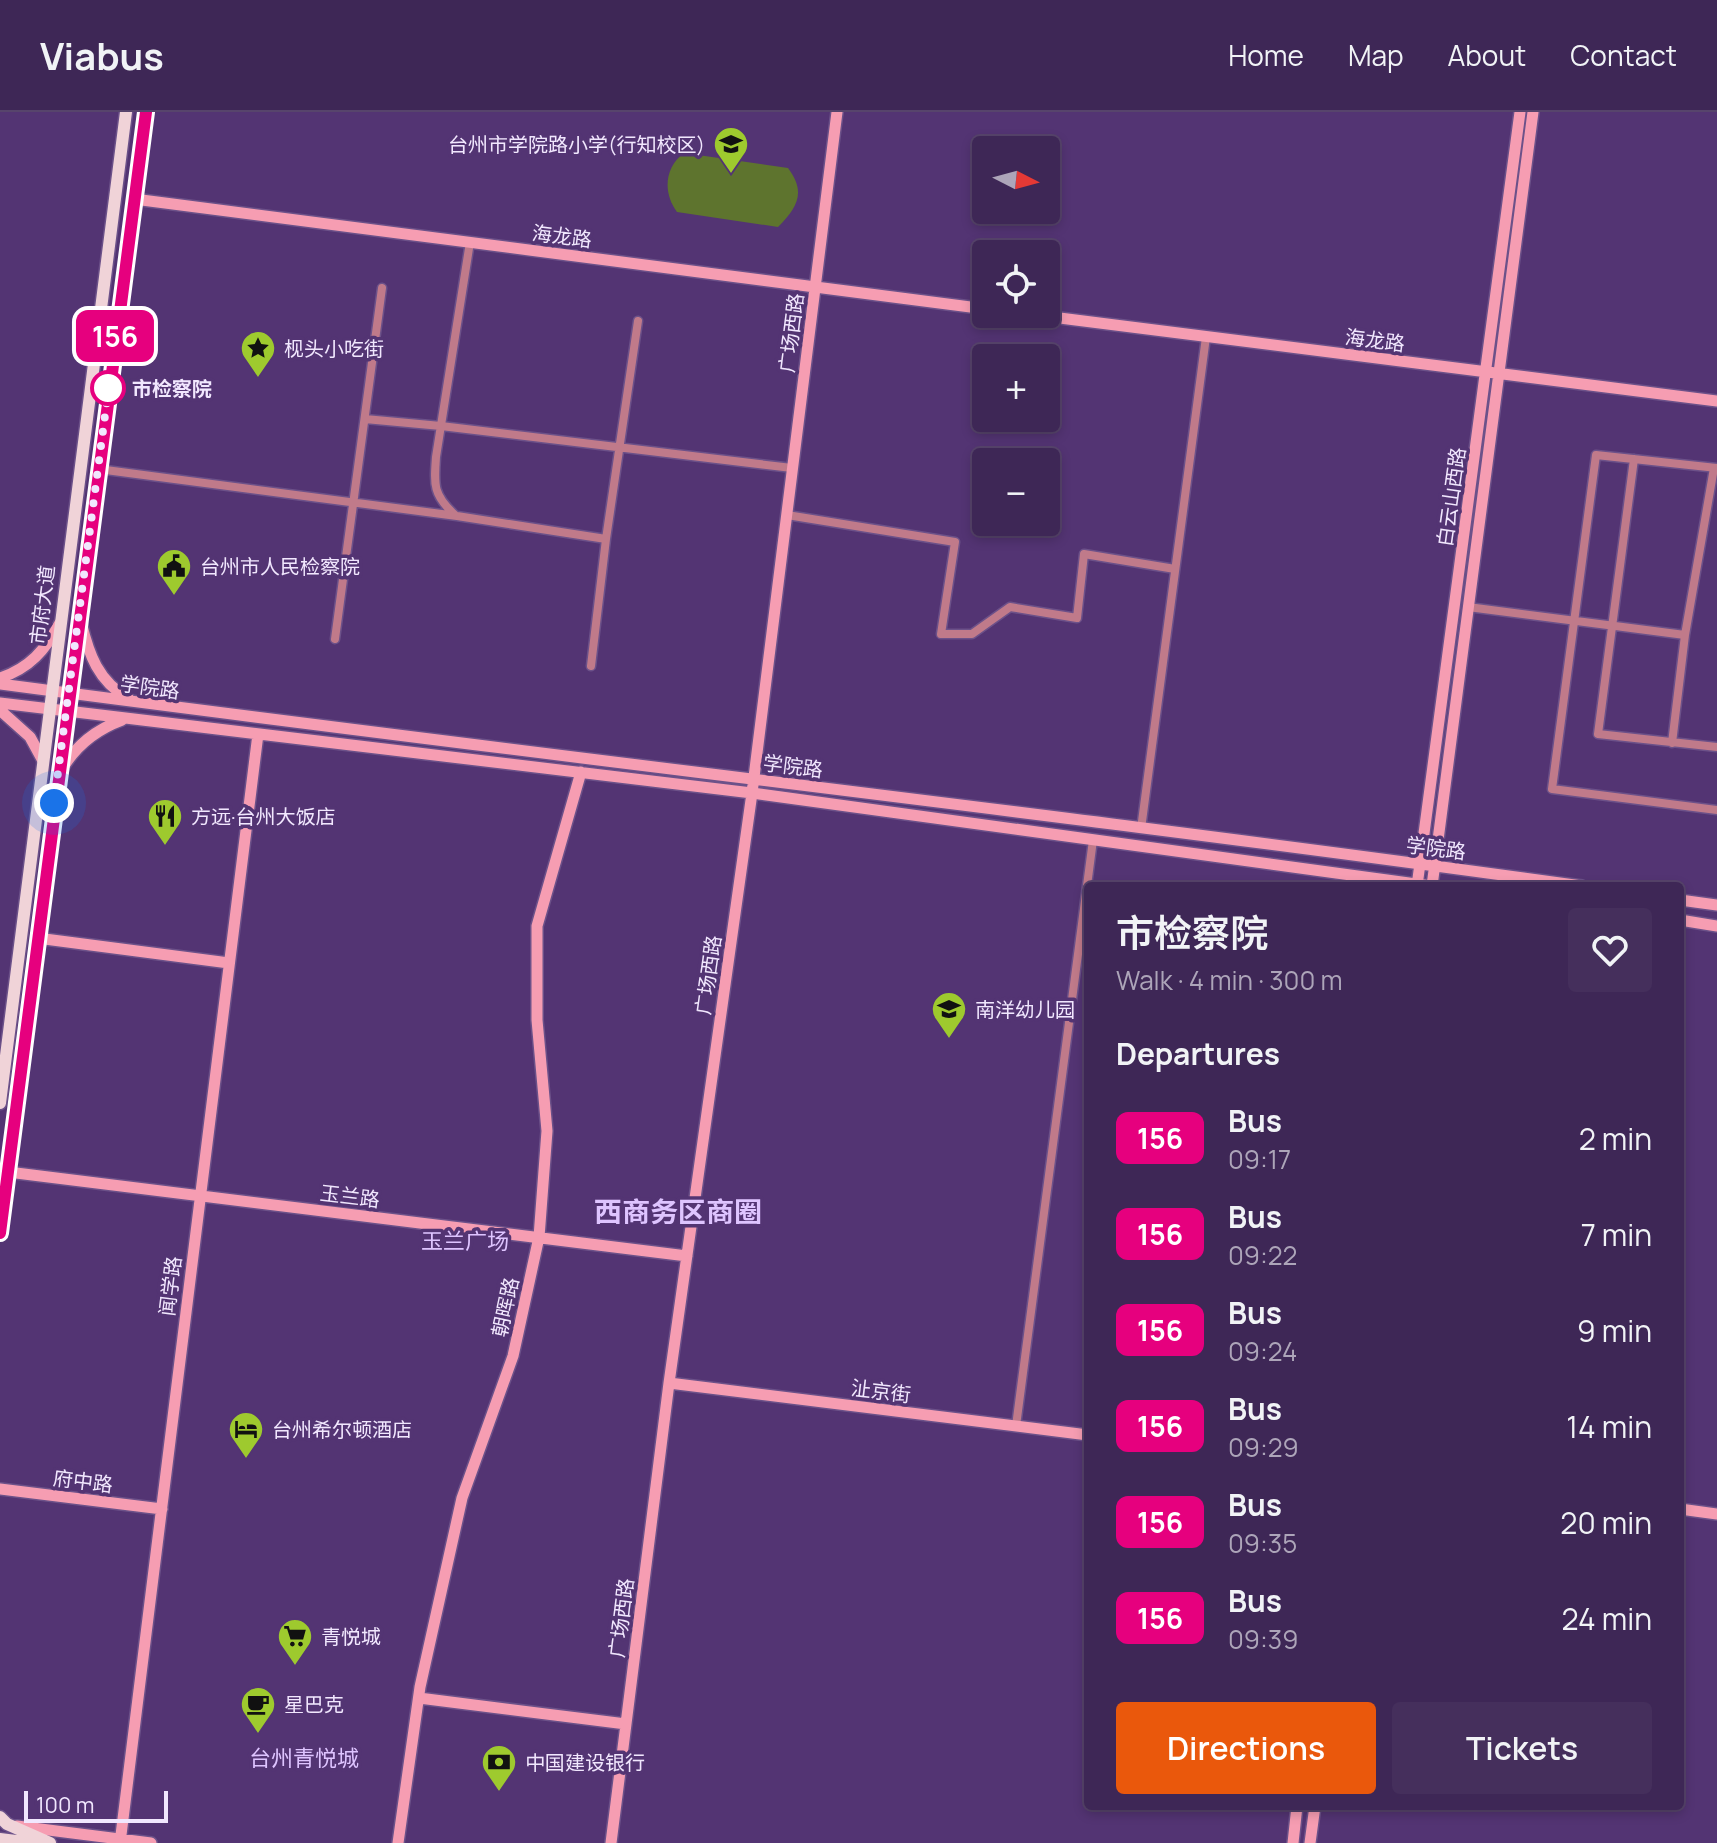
<!DOCTYPE html>
<meta charset="utf-8">
<style>
:root{--surface:#3e2756;--page:#452f5c;--text:#f1f3f6;--muted:#ada5b9;--line:#57446c;--accent:#ea580c}
body{margin:0;font-family:Manrope,"Noto Sans SC",sans-serif;background:var(--page);color:var(--text);height:100vh;display:flex;flex-direction:column;font-size:30px;white-space:nowrap}
*{box-sizing:border-box;margin:0}
p{font-size:26px;color:var(--muted)}
.icon{flex:none;width:44px;height:44px;fill:none;stroke:currentColor;stroke-width:2;stroke-linecap:round;stroke-linejoin:round}
.map{position:relative;flex:1;overflow:hidden}
.side{position:absolute;left:1084px;top:770px;width:600px;height:928px;display:flex;flex-direction:column;background:var(--surface);border-radius:8px;box-shadow:0 4px 12px #0003,0 0 0 2px var(--line)}
.side>*{flex:none}
.badge{padding:0 16px;border-radius:12px;font-size:28px;line-height:52px}
.needle{width:52px;rotate:96deg}
.buttons{position:absolute;left:972px;top:24px;display:grid;gap:16px}
.buttons a{display:grid;place-items:center;width:88px;height:88px;border-radius:8px;background:var(--surface);box-shadow:0 4px 12px #0003,0 0 0 2px var(--line);font-size:40px}
.scale{position:absolute;left:24px;bottom:20px;width:144px;box-sizing:border-box;padding-left:8px;border:4px solid #f1e7fe;border-top:0;font-size:22px;line-height:28px;white-space:nowrap;color:#f1e7fe;-webkit-text-stroke:6px #533473;paint-order:stroke}
.you{position:absolute;width:40px;height:40px;margin:-20px;border:6px solid #fff;border-radius:50%;background:#1a73e8;box-shadow:0 0 0 12px #1a73e833}
.map>.badge{position:absolute;translate:-50% -50%;box-shadow:0 0 0 4px #fff}
h2{padding:0 32px;font-size:30px;line-height:72px}
.round{display:grid;place-items:center;flex:none;width:84px;height:84px;border-radius:8px;background:var(--page)}
.headline{display:flex;align-items:center;justify-content:space-between;height:136px;padding:0 32px}
h1{font-size:38px;font-weight:600;line-height:60px}
.action{display:flex;gap:16px;margin-top:auto;padding:16px 32px}
.action a{flex:1;height:92px;border-radius:8px;background:var(--accent);color:#fff;font-size:32px;font-weight:600;line-height:92px;text-align:center}
.action a+a{background:var(--page);color:var(--text)}
ul{padding:0;list-style:none}
li{display:flex;align-items:center;gap:24px;height:96px;padding:0 32px}
li div{flex:1}
li b{display:block;font-size:30px}
li em{font-style:normal}
li .badge{min-width:88px;font-weight:700;text-align:center}
header{display:flex;align-items:center;gap:48px;box-sizing:border-box;height:112px;padding:0 40px;background:var(--surface);border-bottom:2px solid var(--line)}
header strong{font-size:38px}
nav{display:flex;gap:44px;margin-inline-start:auto;font-size:28px}
.map>svg:first-child{display:block}
</style>
<header>
<strong>Viabus</strong>
<nav><a>Home</a><a>Map</a><a>About</a><a>Contact</a></nav>
</header>
<div class="map">
<svg width="1717" height="1731" viewBox="0 0 1717 1731">
<rect width="100%" height="100%" fill="#533473"/>
<!-- green -->
<path fill="#5e742e" d="M684 41 788 56C806 80 798 95 778 115L677 100C663 81 664 56 684 41Z"/>
<g fill="none" stroke-linecap="round" stroke-linejoin="round">
<!-- street casing -->
<g stroke="#6c5189" stroke-width="11">
<path id="street" d="M365 307 441 314 792 356
M1634 347 1598 622 1717 635
M1717 356 1596 343 1552 677 1717 698
M98 357 457 404 606 427
M455 403C433 383 434 373 436 345L470 130
M787 403 955 430 941 522H972L1010 495 1077 506 1084 442 1175 457
M1468 495 1685 523
M335 527 382 176
M591 554 606 427 638 209
M1672 631 1685 523 1714 356
M1141 717 1206 225
M1016 1314 1093 728"/>
</g>
<!-- secondary casing -->
<g stroke="#6c5189" stroke-width="14">
<path id="secondary" d="M134 87 986 197
M1028 202 1717 289
M81 510C89 543 98 569 129 587
M0 566C30 556 45 538 60 511
M0 572C527 642 1055 701 1582 774
M0 591 752 681 1431 774
M0 598 30 625 42 647
M61 659C75 634 95 618 122 608
M1417 774 1520 0
M1432 774 1533 0
M1680 788 1717 793
M1680 808 1717 814
M37 826 229 851
M8 1060 687 1144
M669 1271 1088 1323
M0 1377 162 1397
M1680 1397 1717 1402
M419 1586 626 1612
M17 1714 151 1731
M120 1731 258 622
M398 1731 420 1575 462 1386 513 1244 539 1125 547 1019 537 908V814L581 660
M611 1731 669 1271 752 681 837 0
M1293 1731 1297 1694
M1310 1731 1315 1694"/>
</g>
<!-- primary casing -->
<g stroke="#6c5189" stroke-width="15">
<path id="primary" d="M0 991 126 0
M0 1121 146 0
M0 1705 7 1712 50 1731
M0 1727 32 1731"/>
</g>
<!-- street -->
<use href="#street" stroke="#c07a8a" stroke-width="8"/>
<!-- secondary -->
<use href="#secondary" stroke="#f69db2" stroke-width="11"/>
<!-- primary -->
<use href="#primary" stroke="#f0d3d8" stroke-width="12"/>
</g>
<g fill="none" stroke-linecap="round" stroke-linejoin="round">
<!-- line casing -->
<g stroke="#fff" stroke-width="18">
<path id="line" d="M0 1121 146 0"/>
</g>
<!-- line -->
<use href="#line" stroke="#e6007e" stroke-width="12"/>
<!-- walk -->
<path stroke="#f1e7fe" stroke-width="8" stroke-dasharray="0 14.4" d="M54 691 109 273 108 276"/>
</g>
<!-- icons -->
<defs>
<g id="school-pin" transform="scale(1.8)"><path d="M0 17L-7.5 6A9.5 9.5 0 1 1 7.5 6Z" fill="#9eca2e" stroke="#533473"/><path d="M0-5L7-2L0 1L-7-2ZM-4 1L0 2.5L4 1V4Q0 6-4 4Z" fill="#111"/></g>
<g id="sight-pin" transform="scale(1.8)"><path d="M0 17L-7.5 6A9.5 9.5 0 1 1 7.5 6Z" fill="#9eca2e" stroke="#533473"/><path d="M0-6L1.8-2.2L6-1.7L2.9 1.2L3.7 5.4L0 3.3L-3.7 5.4L-2.9 1.2L-6-1.7L-1.8-2.2Z" fill="#111"/></g>
<g id="civic-pin" transform="scale(1.8)"><path d="M0 17L-7.5 6A9.5 9.5 0 1 1 7.5 6Z" fill="#9eca2e" stroke="#533473"/><path d="M-.6-6.5H3V-4.5H.6V-3L4-1V1h2V6H-6V1h2V-1L-.6-3ZM-1.2 2.5V6h2.4V2.5Z" fill="#111"/></g>
<g id="restaurant-pin" transform="scale(1.8)"><path d="M0 17L-7.5 6A9.5 9.5 0 1 1 7.5 6Z" fill="#9eca2e" stroke="#533473"/><path d="M-5-6h1v4h1v-4h1v4h1v-4h1v5L-1.5 .5V6h-2V.5L-5-1ZM5-6V6H3V1.5H1.5Q1.5-4 5-6Z" fill="#111"/></g>
<g id="hotel-pin" transform="scale(1.8)"><path d="M0 17L-7.5 6A9.5 9.5 0 1 1 7.5 6Z" fill="#9eca2e" stroke="#533473"/><path d="M-6-4.5h1.5V1H6V5H4.5V3h-9V5H-6ZM-4 0a1.8 1.8 0 1 1 3.6 0ZM.5 0V-2.5h3Q6-2.5 6 0Z" fill="#111"/></g>
<g id="supermarket-pin" transform="scale(1.8)"><path d="M0 17L-7.5 6A9.5 9.5 0 1 1 7.5 6Z" fill="#9eca2e" stroke="#533473"/><path d="M-6-5.5h2.5l.6 2H6L4.5 2H-2.5L-4.4-4H-6ZM-1.5 3.2a1.3 1.3 0 1 0 .1 0ZM3 3.2a1.3 1.3 0 1 0 .1 0Z" fill="#111"/></g>
<g id="cafe-pin" transform="scale(1.8)"><path d="M0 17L-7.5 6A9.5 9.5 0 1 1 7.5 6Z" fill="#9eca2e" stroke="#533473"/><path d="M-5.5-4.5H6V0H3Q3 3.5 0 3.5H-2.5Q-5.5 3.5-5.5 0ZM3-3.2v2h1.7v-2ZM-6 4.5H4V6H-6Z" fill="#111"/></g>
<g id="bank-pin" transform="scale(1.8)"><path d="M0 17L-7.5 6A9.5 9.5 0 1 1 7.5 6Z" fill="#9eca2e" stroke="#533473"/><path d="M-6-4H6V4H-6ZM0-2.3a2.3 2.3 0 1 0 0 4.6a2.3 2.3 0 1 0 0-4.6Z" fill="#111"/></g>
</defs>
<g fill-rule="evenodd">
<use href="#school-pin" x="731" y="32"/>
<use href="#sight-pin" x="258" y="236"/>
<use href="#civic-pin" x="174" y="454"/>
<use href="#restaurant-pin" x="165" y="704"/>
<use href="#school-pin" x="949" y="897"/>
<use href="#hotel-pin" x="246" y="1317"/>
<use href="#supermarket-pin" x="295" y="1524"/>
<use href="#cafe-pin" x="258" y="1592"/>
<use href="#bank-pin" x="499" y="1650"/>
</g>
<!-- markers -->
<circle fill="#fff" stroke="#e6007e" stroke-width="4" cx="108" cy="276" r="16"/>
<g text-anchor="middle" dominant-baseline="central" stroke-width="7" stroke-linejoin="round" paint-order="stroke">
<!-- poi labels -->
<g font-size="20" fill="#f1e7fe" stroke="#533473" text-anchor="start">
<text x="705" y="32" text-anchor="end">台州市学院路小学(行知校区)</text>
<text x="284" y="236">枧头小吃街</text>
<text x="200" y="454">台州市人民检察院</text>
<text x="191" y="704">方远·台州大饭店</text>
<text x="975" y="897">南洋幼儿园</text>
<text x="272" y="1317">台州希尔顿酒店</text>
<text x="321" y="1524">青悦城</text>
<text x="284" y="1592">星巴克</text>
<text x="525" y="1650">中国建设银行</text>
</g>
<!-- street labels -->
<g font-size="20" fill="#f1e7fe" stroke="#533473">
<text transform="translate(562 124) rotate(7)">海龙路</text>
<text transform="translate(791 221) rotate(-83)">广场西路</text>
<text transform="translate(1375 228) rotate(7)">海龙路</text>
<text transform="translate(1451 385) rotate(-82)">白云山西路</text>
<text transform="translate(42 493) rotate(-83)">市府大道</text>
<text transform="translate(150 575) rotate(8)">学院路</text>
<text transform="translate(793 654) rotate(7)">学院路</text>
<text transform="translate(1436 736) rotate(7)">学院路</text>
<text transform="translate(708 863) rotate(-82)">广场西路</text>
<text transform="translate(350 1084) rotate(7)">玉兰路</text>
<text transform="translate(170 1174) rotate(-83)">闻学路</text>
<text transform="translate(505 1195) rotate(-78)">朝晖路</text>
<text transform="translate(881 1279) rotate(7)">沚京街</text>
<text transform="translate(83 1369) rotate(7)">府中路</text>
<text transform="translate(621 1506) rotate(-83)">广场西路</text>
</g>
<!-- stop labels -->
<g font-size="20" font-weight="bold" fill="#f1e7fe" stroke="#533473" text-anchor="start">
<text x="132" y="276">市检察院</text>
</g>
<!-- neighbourhood labels -->
<g font-size="22" fill="#dec4ff" stroke="#533473">
<text x="465" y="1129">玉兰广场</text>
<text x="304" y="1646">台州青悦城</text>
</g>
<!-- district labels -->
<g font-size="28" font-weight="bold" fill="#dec4ff" stroke="#533473">
<text x="678" y="1099">西商务区商圈</text>
</g>
</g>
</svg>
<div class="buttons">
<a><svg class="needle" viewBox="-14 -14 28 28"><path d="M0-13l5 13h-10z" fill="#e53935"/><path d="M0 13l5-13h-10z" fill="#ada5b9"/></svg></a>
<a><svg class="icon" aria-label="locate" viewBox="0 0 24 24"><circle cx="12" cy="12" r="6"/><path d="M12 2v4M12 18v4M2 12h4M18 12h4"/></svg></a>
<a>+</a>
<a>−</a>
</div>
<div class="scale">100 m</div>
<div class="you" style="left:54px;top:691px"></div>
<b class="badge" style="left:115px;top:224px;background:#e6007e;color:#fff">156</b>
<section class="side">
<div class="headline"><div><h1>市检察院</h1><p>Walk · 4 min · 300 m</p></div><a class="round"><svg class="icon" aria-label="heart" viewBox="0 0 24 24"><path d="M12 20l-8-8c-3-5 5-10 8-4 3-6 11-1 8 4z"/></svg></a></div>
<h2>Departures</h2>
<ul>
<li><span class="badge" style="background:#e6007e;color:#fff">156</span><div><b>Bus</b><p>09:17</p></div><em>2 min</em></li>
<li><span class="badge" style="background:#e6007e;color:#fff">156</span><div><b>Bus</b><p>09:22</p></div><em>7 min</em></li>
<li><span class="badge" style="background:#e6007e;color:#fff">156</span><div><b>Bus</b><p>09:24</p></div><em>9 min</em></li>
<li><span class="badge" style="background:#e6007e;color:#fff">156</span><div><b>Bus</b><p>09:29</p></div><em>14 min</em></li>
<li><span class="badge" style="background:#e6007e;color:#fff">156</span><div><b>Bus</b><p>09:35</p></div><em>20 min</em></li>
<li><span class="badge" style="background:#e6007e;color:#fff">156</span><div><b>Bus</b><p>09:39</p></div><em>24 min</em></li>
</ul>
<div class="action"><a>Directions</a><a>Tickets</a></div>
</section>
</div>
